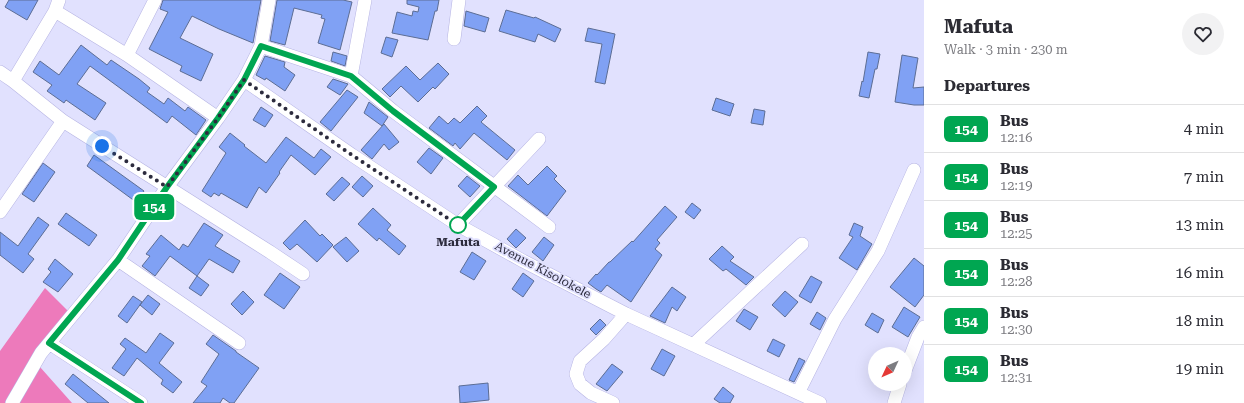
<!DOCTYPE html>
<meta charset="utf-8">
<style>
:root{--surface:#fff;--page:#f2f2f3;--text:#2b2b33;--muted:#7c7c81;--line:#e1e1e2}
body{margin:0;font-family:"Roboto Serif",serif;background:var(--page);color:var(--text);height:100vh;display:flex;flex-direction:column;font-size:15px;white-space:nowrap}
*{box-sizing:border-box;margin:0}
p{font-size:13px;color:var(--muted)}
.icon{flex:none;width:22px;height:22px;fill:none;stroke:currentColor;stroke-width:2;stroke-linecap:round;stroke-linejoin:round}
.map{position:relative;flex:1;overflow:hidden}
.details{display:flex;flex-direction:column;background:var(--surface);width:320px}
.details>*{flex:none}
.badge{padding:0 8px;border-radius:6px;font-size:14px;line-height:26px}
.needle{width:26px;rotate:226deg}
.buttons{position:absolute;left:868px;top:347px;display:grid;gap:8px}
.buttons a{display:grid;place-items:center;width:44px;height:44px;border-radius:50%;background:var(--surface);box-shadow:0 4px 16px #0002;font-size:20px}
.you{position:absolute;width:20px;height:20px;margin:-10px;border:3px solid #fff;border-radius:50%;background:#1a73e8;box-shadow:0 0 0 6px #1a73e833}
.map>.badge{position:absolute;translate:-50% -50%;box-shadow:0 0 0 2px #fff}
h2{padding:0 20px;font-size:15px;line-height:36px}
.round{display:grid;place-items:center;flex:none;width:42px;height:42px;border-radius:21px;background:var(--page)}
.summary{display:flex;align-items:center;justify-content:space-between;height:68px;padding:0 20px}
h1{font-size:19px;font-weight:700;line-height:30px}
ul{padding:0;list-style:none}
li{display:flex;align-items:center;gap:12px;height:48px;padding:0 20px;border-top:1px solid var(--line)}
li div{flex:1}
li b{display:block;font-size:15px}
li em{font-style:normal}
li .badge{min-width:44px;font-weight:700;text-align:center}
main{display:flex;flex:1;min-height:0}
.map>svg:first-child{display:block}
</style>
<main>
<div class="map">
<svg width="924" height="403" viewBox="0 0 924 403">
<rect width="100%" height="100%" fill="#e1e1fe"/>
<!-- forest -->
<path fill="#ed7abb" d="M45 288 69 312 32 358 72 403H0V351Z"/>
<!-- building -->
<path fill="#80a1f4" stroke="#5c6d94" d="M9 0H38L27 20 5 7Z
M163 0H261L253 43 219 29 192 16 180 38 213 54 201 81 180 71 182 66 149 49 168 12 160 9Z
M277 0H343L352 2 340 50 318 43 325 19 321 18 322 15 294 8 285 45 270 41Z
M407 0H439L437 11H435L428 40 392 33 397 12 412 16 413 11 418 12 419 7 407 4Z
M506 10 534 18 535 17 561 29 555 42 538 34 535 42 499 31Z
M466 11 489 18 485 32 464 26Z
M588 28 615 34 605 84 595 82 602 44 585 41Z
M386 37 398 40 392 57 381 53Z
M81 45 107 65 111 60 139 79 150 88 147 92 164 104 168 98 185 111 188 107 206 120 196 135 172 116 167 123 139 102 90 66 77 84 106 103 95 120 66 100 64 103 47 91 52 85 33 72 40 61 59 75Z
M333 52 347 56 345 66 331 61Z
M868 52 880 54 877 69H875L869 98 859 96 862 81 863 82Z
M902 55 918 58 913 88 924 87V105H914L895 102Z
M265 56 285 62 284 67 295 75 285 91 266 78 265 80 256 75Z
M438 63 449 74 435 89 433 87 418 102 401 86 390 97 382 89 406 66 420 80Z
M333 79 348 84 340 95 327 87Z
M347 90 358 97 331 131 320 122Z
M716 98 734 104 730 116 712 110Z
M369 102 388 117 382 126 364 113Z
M477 106 487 116 481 122 515 150 507 160 474 133 460 149 455 143 453 146 429 128 439 116 448 124 454 118 460 123Z
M261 107 273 115 265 127 253 120Z
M754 109 765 111 763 125 751 123Z
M384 124 399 142 389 150 384 144 372 159 361 150Z
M230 133 245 145 244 146 266 163 286 137 314 158 321 149 331 157 315 175 291 155 279 172 280 173 266 193 259 187 247 208 221 193 219 196 214 193 211 197 202 191 226 153 219 147Z
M429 148 443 158 431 174 417 162Z
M94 155 144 191 136 202 87 166Z
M43 163 55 172 34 202 22 194Z
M547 166 557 176 554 179 566 191 547 216 508 186 518 175 528 185Z
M362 176 373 186 363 197 352 187Z
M467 176 480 186 470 197 458 186Z
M342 177 350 184 334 201 326 194Z
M692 203 701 210 694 219 685 212Z
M665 206 677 217 657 240 660 243 655 249 662 255 631 302 607 285 601 292 596 289 588 283 596 274 597 275 609 262H610L632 241 633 242Z
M373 208 391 225 387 230 406 246 399 255 379 238 377 241 358 224Z
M66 213 97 235 89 246 58 224Z
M38 217 49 225 28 254 34 259 23 273 0 255V232L18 246Z
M305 220 320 236 322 234 333 245 317 262 297 244 290 250 283 243Z
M204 223 223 235 215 246 240 261 233 273 209 259 197 276 170 256 155 276 142 266 150 256 146 254 161 235 179 250 183 244 188 247Z
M854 223 863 227 860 236 872 244 857 270 839 258 853 237 849 235Z
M516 229 526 238 516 248 507 239Z
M346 237 359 251 347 262 333 247Z
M544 237 554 245 543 261 532 252Z
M722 246 734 257 730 261 754 277 746 285 726 269 723 271 709 259Z
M472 252 486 261 474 280 460 272Z
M914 258 924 266V295L915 307 890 287Z
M55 259 73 274 58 292 43 282 51 272 48 269Z
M280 273 300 287 284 309 264 295Z
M523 273 534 281 523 297 512 289Z
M197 276 209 285 201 296 189 288Z
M811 276 822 282 811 303 799 296Z
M672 287 686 297 677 311 672 307 665 323 650 316Z
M243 291 254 302 242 315 231 304Z
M785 291 798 302 785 317 772 305Z
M148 295 160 304 152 315 140 305Z
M133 296 142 302 127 323 118 316Z
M904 307 920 317 908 337 892 327Z
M744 309 758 317 750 330 736 321Z
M817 312 826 318 820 330 810 324Z
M872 313 884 320 878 333 865 325Z
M600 319 606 325 596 335 590 329Z
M160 333 174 343 159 363 182 382 173 393 161 384 163 380 137 358 124 376 112 368 126 349 120 344 125 338 146 353Z
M213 335 236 351V352L259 368 234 403H230L223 398 220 403H193L207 386 201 382 219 354 206 344Z
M773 339 785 345 779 357 767 351Z
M662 349 675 356 664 376 651 369Z
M799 358 805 361 794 382 789 380Z
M612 364 623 372 607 391 596 384Z
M73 374 109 403H88L65 384Z
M488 383 489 400 460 403 459 386Z
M723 387 734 396 730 403H720L714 399Z"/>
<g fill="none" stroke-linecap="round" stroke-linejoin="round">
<!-- minor casing -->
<g stroke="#b6b4e3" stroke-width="14">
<path id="minor" d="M55 11 127 55 218 118
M454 39 459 0
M261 46 351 76 393 111 549 227
M127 55 155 0
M0 72 13 81 63 121 270 252 303 274
M351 76 365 0
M244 80 352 155 458 225 523 261 626 314 820 403
M13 81 55 11 59 0
M0 212 63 121
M458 225 539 139
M118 260 239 343
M49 343 141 403
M693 345 802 244
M905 371 918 337 924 327
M798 393 835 319 878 251 914 170
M12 403 41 353 118 260 167 187 218 118 244 80 261 46 269 0
M613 403 591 393 580 384 576 374 580 361 604 339 626 314
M894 403 900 384"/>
</g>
<!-- minor -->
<use href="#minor" stroke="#fff" stroke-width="13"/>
</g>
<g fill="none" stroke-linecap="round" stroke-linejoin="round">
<!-- line casing -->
<g stroke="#fff" stroke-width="9">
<path id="line" d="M141 403 49 343 118 260 167 187 218 118 244 80 261 46 351 76 393 111 494 187 458 225"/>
</g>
<!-- line -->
<use href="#line" stroke="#00a651" stroke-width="6"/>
<!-- walk -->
<path stroke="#2c2b3d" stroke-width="4" stroke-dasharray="0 7.2" d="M102 146 167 187 218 118 244 80 352 155 458 225"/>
</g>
<!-- markers -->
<circle fill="#fff" stroke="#00a651" stroke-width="2" cx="458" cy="225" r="8"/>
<g text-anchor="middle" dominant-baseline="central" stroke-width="3.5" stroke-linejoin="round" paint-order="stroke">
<!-- stop labels -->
<g font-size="12" font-weight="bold" fill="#2c2b3d" stroke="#e1e1fe">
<text x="458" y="242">Mafuta</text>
</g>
<!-- street labels -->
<g font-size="12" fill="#2c2b3d" stroke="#e1e1fe">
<text transform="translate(543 270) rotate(28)">Avenue Kisolokele</text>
</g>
</g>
</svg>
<div class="buttons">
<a><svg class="needle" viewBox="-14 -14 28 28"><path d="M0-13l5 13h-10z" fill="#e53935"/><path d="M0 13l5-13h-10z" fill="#7c7c81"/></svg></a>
</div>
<div class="you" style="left:102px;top:146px"></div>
<b class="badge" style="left:154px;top:207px;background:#00a651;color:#fff">154</b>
</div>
<section class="details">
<div class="summary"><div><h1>Mafuta</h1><p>Walk · 3 min · 230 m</p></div><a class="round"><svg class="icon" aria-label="heart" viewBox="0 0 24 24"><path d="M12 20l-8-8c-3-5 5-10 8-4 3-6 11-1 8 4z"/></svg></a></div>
<h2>Departures</h2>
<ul>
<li><span class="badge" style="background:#00a651;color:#fff">154</span><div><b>Bus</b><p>12:16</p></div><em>4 min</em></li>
<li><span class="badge" style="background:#00a651;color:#fff">154</span><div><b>Bus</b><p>12:19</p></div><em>7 min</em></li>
<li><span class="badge" style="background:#00a651;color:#fff">154</span><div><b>Bus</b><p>12:25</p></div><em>13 min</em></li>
<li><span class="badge" style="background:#00a651;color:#fff">154</span><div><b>Bus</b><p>12:28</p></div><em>16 min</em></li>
<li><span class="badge" style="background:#00a651;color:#fff">154</span><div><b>Bus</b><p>12:30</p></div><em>18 min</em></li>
<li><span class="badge" style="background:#00a651;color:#fff">154</span><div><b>Bus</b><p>12:31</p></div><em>19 min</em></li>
</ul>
</section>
</main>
